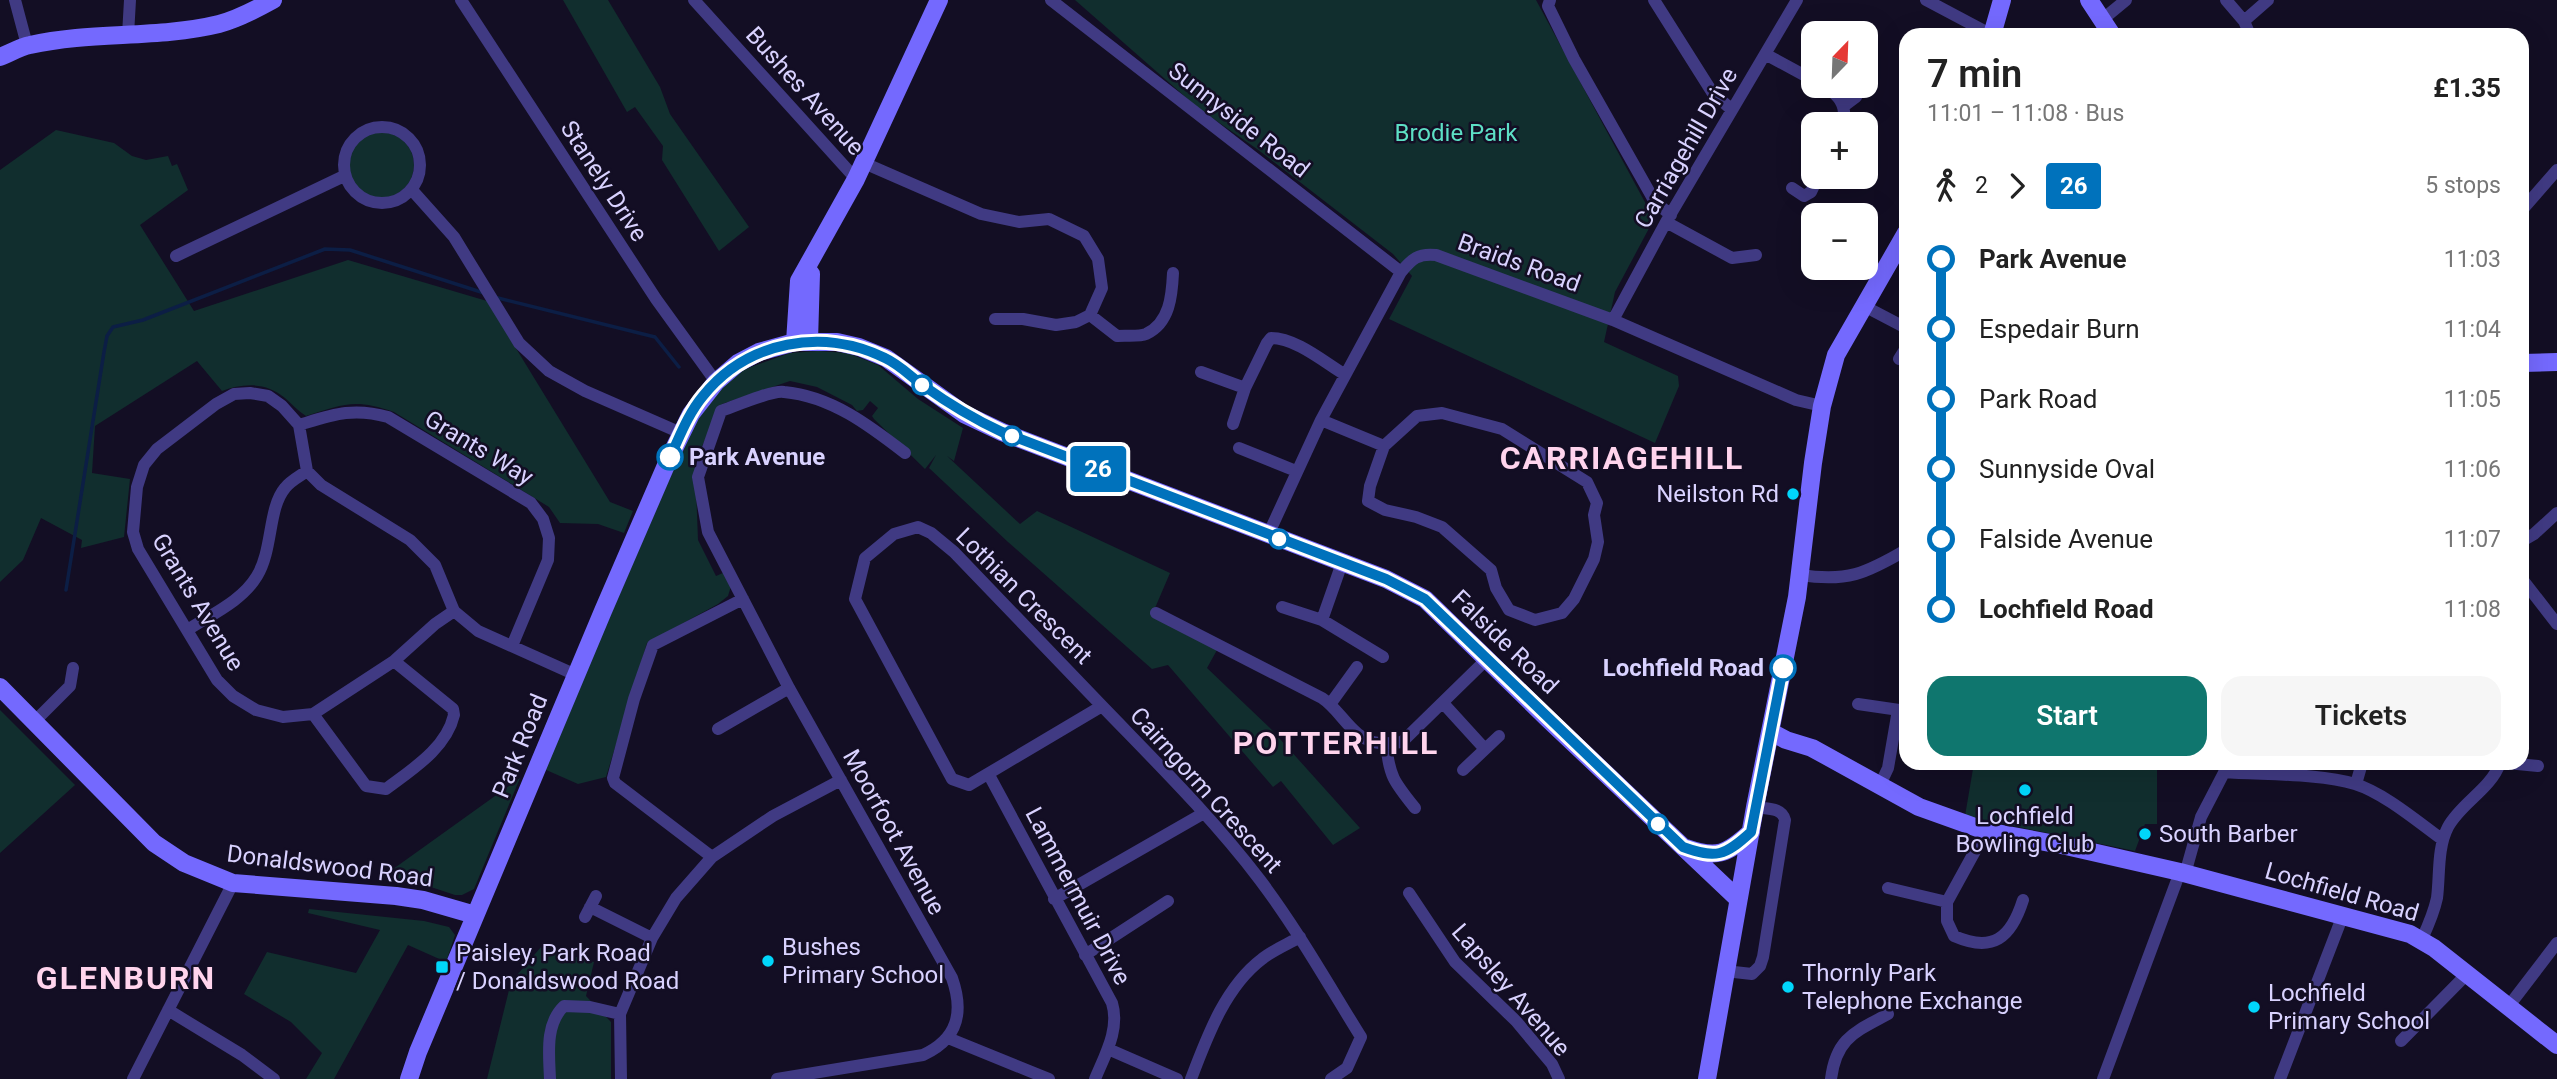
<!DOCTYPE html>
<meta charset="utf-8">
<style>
:root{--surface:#fff;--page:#f6f6f6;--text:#222;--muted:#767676;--accent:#0f766e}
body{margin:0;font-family:Roboto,sans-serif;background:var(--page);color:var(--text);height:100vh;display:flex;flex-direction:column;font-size:26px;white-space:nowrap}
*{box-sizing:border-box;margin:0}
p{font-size:23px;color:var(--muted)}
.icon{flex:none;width:38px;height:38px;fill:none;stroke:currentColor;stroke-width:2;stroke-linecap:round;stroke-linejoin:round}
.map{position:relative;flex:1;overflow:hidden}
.drawer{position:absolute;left:1899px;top:28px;width:630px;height:742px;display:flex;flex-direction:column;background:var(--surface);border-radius:21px;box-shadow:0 7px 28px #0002}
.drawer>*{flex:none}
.badge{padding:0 14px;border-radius:5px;font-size:24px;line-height:46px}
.needle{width:46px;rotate:23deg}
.tools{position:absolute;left:1801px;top:21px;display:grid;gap:14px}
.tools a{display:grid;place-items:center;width:77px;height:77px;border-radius:14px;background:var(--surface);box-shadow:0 7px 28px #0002;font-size:35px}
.map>.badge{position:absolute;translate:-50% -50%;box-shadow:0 0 0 4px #fff}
.legs{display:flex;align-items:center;gap:10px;height:77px;padding:0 28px;font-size:23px}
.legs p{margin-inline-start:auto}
.summary{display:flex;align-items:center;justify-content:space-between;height:119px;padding:0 28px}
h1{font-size:38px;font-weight:600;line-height:52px}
.button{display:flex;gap:14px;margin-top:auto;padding:14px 28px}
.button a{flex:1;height:80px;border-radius:21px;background:var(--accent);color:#fff;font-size:28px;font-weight:600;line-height:80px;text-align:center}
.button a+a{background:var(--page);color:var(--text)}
ul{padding:0 28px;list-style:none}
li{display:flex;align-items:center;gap:24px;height:70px;font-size:26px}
li i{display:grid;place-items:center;width:10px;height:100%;margin:0 9px;background:currentColor}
li i::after{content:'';width:18px;height:18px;margin:-9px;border:5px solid;border-radius:50%;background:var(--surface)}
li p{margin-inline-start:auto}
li:first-child i{background:linear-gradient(#0000 50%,currentColor 0)}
li:last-child i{background:linear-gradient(currentColor 50%,#0000 0)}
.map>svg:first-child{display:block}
</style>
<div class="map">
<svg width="2557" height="1079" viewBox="0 0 2557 1079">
<rect width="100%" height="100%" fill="#130e24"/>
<!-- green -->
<path fill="#112e2e" d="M563 0H608L660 87 670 114 749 227 719 251 662 160 663 146 635 107 627 112Z
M1075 0H1536L1654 219 1615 292 1604 342 1678 376 1679 386 1655 443 1389 319 1412 276 1393 254 1257 149 1198 108Z
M56 130 114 143 132 156 146 160 168 156 172 166 177 164 188 190 140 225 194 311 348 260 487 301 610 502 633 511 624 533 598 524 560 523 549 507 394 412C355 398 343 404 306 416 298 411 292 404 285 398 266 382 244 383 222 391L197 361 95 426 92 473 130 479 124 537 81 548 82 540 41 518 23 560 0 582V170Z
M348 165a33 33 0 1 1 66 0a33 33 0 1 1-66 0Z
M818 351 848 353 878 365 918 399 963 428 954 461 947 456 1020 524 1037 511 1170 573 1152 615 1217 650 1207 668 1271 729 1360 828 1333 845 1281 781 1273 787 1168 665 1152 669 1008 542 929 468 936 455 925 469 874 419 872 416 878 408 870 401 863 410 857 411 852 405 817 387 790 381 722 404 695 461 698 540 716 576 723 573 731 586 728 596 718 604 647 643 606 777 578 784 544 769 700 408 740 371 790 353Z
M0 710 75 785 0 853Z
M1974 763H2157V824H2145L2135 851 1965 816Z
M520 778 474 889 462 895H455L428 886 382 877Z
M309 909 424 921 449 927 455 935 446 962 408 945 334 1079H306L322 1053 291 1022 244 994 267 952 356 973 380 930 308 913Z
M541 947 594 962 586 996 611 1022V1079H487L511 982Z"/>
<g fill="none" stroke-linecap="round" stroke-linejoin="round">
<!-- stream -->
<path stroke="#0c1e45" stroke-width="3.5" d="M498 298 655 337 679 367
M66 590 104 352 107 336 113 327 143 320 325 249 350 250 484 293"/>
<!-- street -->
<path stroke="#403a83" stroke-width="12" d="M15 0 27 45
M461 0 656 299 716 382
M694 0 856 179
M1051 0 1401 272
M1550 0 1548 6 1574 59 1655 202 1671 215
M1654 0 1712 92 1732 110
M1926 0 1992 35
M2226 0 2244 21 2250 35
M2103 19 2126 0
M2244 21 2268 0
M128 35 130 0
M1765 54 1813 80
M1823 86C1838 94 1849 106 1842 124
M1844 106 1856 97 1862 86
M344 165a38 38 0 1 1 76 0a38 38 0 1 1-76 0Z
M864 163 981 214 1019 222 1049 219 1084 236 1098 259 1102 288 1090 315 1076 322 1056 325 1023 319H995
M1792 188 1804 196 1811 192 1818 177
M412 190 454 237 519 343 549 371 585 391 681 433
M2522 210 2557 170
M1666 222 1732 258 1756 255
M176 256 344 176
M1864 306 1906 328
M1090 315 1117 336C1125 335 1139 337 1146 334 1170 323 1172 295 1173 273
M1613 320 1666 222 1797 0
M1899 359 1906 348
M1201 372 1245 388
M1321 420 1384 446 1417 416 1442 413 1502 429 1587 482 1597 503 1594 515 1598 542 1594 559 1574 599 1562 613 1535 620 1509 610 1496 588 1491 570 1442 527 1416 517 1385 510 1368 501 1370 486 1384 446
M1233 424 1245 388 1267 343 1271 338C1296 338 1324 362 1344 374
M299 425C332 415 352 407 388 417L531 503 543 519 549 538 548 560 512 646
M1239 448 1296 471
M918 527 931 533 954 552 1102 706 969 785 952 779 855 599 865 558 894 534Z
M1268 535 1321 420 1401 272C1412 259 1418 253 1436 255L1613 320 1796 400 1822 406
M2522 541 2534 534 2557 513
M1800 575C1847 582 1865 574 1906 550
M2522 579 2557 624
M1282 607 1322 620 1383 657
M454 611 435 624 394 661 313 714 283 717 256 710 233 696 217 680 138 549 133 532 137 487 144 465 157 449 216 404 234 394 250 393 268 396 282 406 299 425 307 471 321 485 410 540 435 565 454 611 478 631 576 675
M1156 613 1322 698C1342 711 1352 740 1379 743 1387 744 1395 743 1402 742L1487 659
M1322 620 1342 563
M189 629C212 614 242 601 257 576 273 550 268 508 285 488 290 481 300 476 307 471
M1331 703 1357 667
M1443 703 1484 748
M1858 704 1906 711
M1102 706C1156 762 1212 817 1260 880 1297 929 1328 984 1361 1037L1347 1068 1331 1079
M313 714 366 786 386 789C411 770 446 749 454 715L453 709 394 661
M35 721 70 686 73 668
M718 729 789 688
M1386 743C1389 776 1394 782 1415 808
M2507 763 2538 766
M1463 770 1499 736
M2224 772C2262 775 2320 773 2355 784 2384 793 2418 822 2443 840
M989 775 1112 1003C1120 1029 1105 1055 1095 1079
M2356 784 2362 763
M1880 785 1888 768 1898 710
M1986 831 1947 902V921L1954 936C1993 953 2011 938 2023 900
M712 857 615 783 613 778 634 699 653 645 743 599
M2185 874 2201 817 2229 763
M1888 888 1947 902
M1409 893 1455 962 1516 1021 1552 1064 1559 1079
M1054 899 1204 813
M590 907 652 938
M585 917 596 896
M2422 939C2428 926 2434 912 2437 898 2440 875 2437 848 2448 827 2461 803 2491 789 2500 763
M1085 955 1168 901
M1725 971 1752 974 1760 966 1763 957 1785 820C1782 807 1767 809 1755 807
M2508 1007 2557 943
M168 1010 242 1055 274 1079
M948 1038 1049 1079
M2401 1041 2467 974
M1108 1049 1177 1079
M133 1079 233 883
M550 1079C549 1054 545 1024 564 1006L590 1007 620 1014
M621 1079 620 1014 652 938 676 898 712 857 773 816 841 780
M777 1079 923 1055C958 1039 964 1012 952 978L789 688 708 532 698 477 721 411C735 406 772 390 784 392 831 396 870 426 905 453
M1191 1079C1207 1037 1225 987 1262 959 1273 950 1288 944 1300 937
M1831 1079C1836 1038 1855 1032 1888 1014
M2103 1079 2180 872
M2280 1079 2343 915"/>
<!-- secondary -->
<path stroke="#7469fe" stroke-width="18" d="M2089 0 2112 35
M1992 35 2002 0
M0 57C10 53 20 47 30 45 92 31 157 39 219 24 238 19 255 10 273 0
M809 341 811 274
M795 342 799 281 856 179 939 0
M2522 363 2557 362
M0 687 154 843 184 863 233 883 396 896 423 900 475 915
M1771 732 1786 740 1812 748 1919 807 1986 831 2066 846 2180 872 2410 934 2434 948 2557 1045
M1686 848C1717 859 1727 854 1751 832
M409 1079 418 1052 603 611 667 463 691 414 716 382 738 363 759 352 795 342H837L859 347 886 358 964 414 1002 432 1386 579 1425 599 1548 719 1738 899
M1707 1079 1755 807 1797 597 1813 463 1822 406 1836 355 1906 233"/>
</g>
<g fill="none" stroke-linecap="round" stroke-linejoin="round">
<!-- line-1 casing -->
<g stroke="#fff" stroke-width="16">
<path id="line-1" d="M670 457C680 436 688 414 703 396 747 341 823 327 885 358 900 365 911 377 924 386 949 404 974 419 1002 432L1386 579 1425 599 1683 847C1716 859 1725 856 1751 832L1783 668"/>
</g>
<!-- line-1 -->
<use href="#line-1" stroke="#0072bc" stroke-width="10"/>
</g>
<!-- markers -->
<g fill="#fff" stroke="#0072bc" stroke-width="3.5">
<circle cx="922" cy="385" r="9"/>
<circle cx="1012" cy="436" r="9"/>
<circle cx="670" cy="457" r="12"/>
<circle cx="1279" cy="539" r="9"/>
<circle cx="1783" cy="668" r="12"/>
<circle cx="1658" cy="824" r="9"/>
</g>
<g fill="#01d6fb" stroke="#130e24" stroke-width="2.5">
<circle cx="1793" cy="494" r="7"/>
<circle cx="2025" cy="790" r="7"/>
<circle cx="2145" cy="834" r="7"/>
<circle cx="768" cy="961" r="7"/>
<rect x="435" y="960" width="14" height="14" rx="3.5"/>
<circle cx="1788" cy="987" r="7"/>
<circle cx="2254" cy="1007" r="7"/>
</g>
<g text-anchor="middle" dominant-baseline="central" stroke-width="5" stroke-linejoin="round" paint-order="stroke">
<!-- street labels -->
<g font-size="24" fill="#d9d2ff" stroke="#130e24">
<text transform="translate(805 91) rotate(48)">Bushes Avenue</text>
<text transform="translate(1239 120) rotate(38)">Sunnyside Road</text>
<text transform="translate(1686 148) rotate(-60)">Carriagehill Drive</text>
<text transform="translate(604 181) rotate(57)">Stanely Drive</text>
<text transform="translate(1519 263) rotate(20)">Braids Road</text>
<text transform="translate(479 448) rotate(31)">Grants Way</text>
<text transform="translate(1024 596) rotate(45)">Lothian Crescent</text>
<text transform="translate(198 602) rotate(59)">Grants Avenue</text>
<text transform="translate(1505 642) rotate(44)">Falside Road</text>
<text transform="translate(520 746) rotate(-68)">Park Road</text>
<text transform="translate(1206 790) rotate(48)">Cairngorm Crescent</text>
<text transform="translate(894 832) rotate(61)">Moorfoot Avenue</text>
<text transform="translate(330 866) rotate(7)">Donaldswood Road</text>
<text transform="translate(2342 892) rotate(16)">Lochfield Road</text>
<text transform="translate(1078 896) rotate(62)">Lammermuir Drive</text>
<text transform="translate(1511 990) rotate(49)">Lapsley Avenue</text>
</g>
<!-- park labels -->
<g font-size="24" fill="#5ddfc5" stroke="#130e24">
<text x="1456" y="133">Brodie Park</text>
</g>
<!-- stop labels -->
<g font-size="24" font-weight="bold" fill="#d9d2ff" stroke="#130e24" text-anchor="start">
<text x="689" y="457">Park Avenue</text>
<text x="1764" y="668" text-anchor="end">Lochfield Road</text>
</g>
<!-- poi labels -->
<g font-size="24" fill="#d9d2ff" stroke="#130e24" text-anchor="start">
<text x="1779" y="494" text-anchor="end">Neilston Rd</text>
<text x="2025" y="816" text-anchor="middle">Lochfield<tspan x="2025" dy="28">Bowling Club</tspan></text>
<text x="2159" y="834">South Barber</text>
<text x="782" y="947">Bushes<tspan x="782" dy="28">Primary School</tspan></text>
<text x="456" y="953">Paisley, Park Road<tspan x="456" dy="28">/ Donaldswood Road</tspan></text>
<text x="1802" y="973">Thornly Park<tspan x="1802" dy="28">Telephone Exchange</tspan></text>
<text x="2268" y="993">Lochfield<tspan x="2268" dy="28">Primary School</tspan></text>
</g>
<!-- district labels -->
<g font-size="32" font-weight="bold" letter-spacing="2" fill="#ffd4ed" stroke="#130e24">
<text x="1622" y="458">CARRIAGEHILL</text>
<text x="1336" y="743">POTTERHILL</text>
<text x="126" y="978">GLENBURN</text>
</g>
</g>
</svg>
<div class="tools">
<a><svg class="needle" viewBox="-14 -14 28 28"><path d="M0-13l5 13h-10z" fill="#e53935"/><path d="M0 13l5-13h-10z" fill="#767676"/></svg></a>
<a>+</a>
<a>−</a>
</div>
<b class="badge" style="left:1098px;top:469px;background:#0072bc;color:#fff">26</b>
<section class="drawer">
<div class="summary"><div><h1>7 min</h1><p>11:01 – 11:08 · Bus</p></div><b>£1.35</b></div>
<div class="legs"><svg class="icon" aria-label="walk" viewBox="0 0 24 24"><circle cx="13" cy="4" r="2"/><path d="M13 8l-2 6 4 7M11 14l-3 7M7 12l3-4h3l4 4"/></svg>2<svg class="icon" aria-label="forward" viewBox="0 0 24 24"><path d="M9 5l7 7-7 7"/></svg><b class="badge" style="background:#0072bc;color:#fff">26</b><p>5 stops</p></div>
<ul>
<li><i style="color:#0072bc"></i><b>Park Avenue</b><p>11:03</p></li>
<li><i style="color:#0072bc"></i><span>Espedair Burn</span><p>11:04</p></li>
<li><i style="color:#0072bc"></i><span>Park Road</span><p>11:05</p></li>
<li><i style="color:#0072bc"></i><span>Sunnyside Oval</span><p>11:06</p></li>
<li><i style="color:#0072bc"></i><span>Falside Avenue</span><p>11:07</p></li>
<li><i style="color:#0072bc"></i><b>Lochfield Road</b><p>11:08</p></li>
</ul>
<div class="button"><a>Start</a><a>Tickets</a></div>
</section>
</div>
